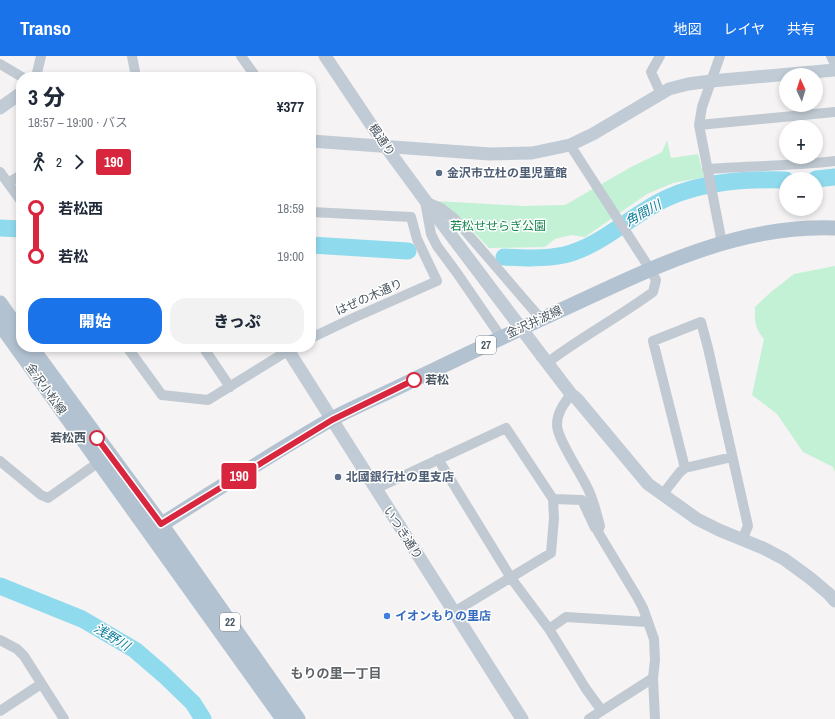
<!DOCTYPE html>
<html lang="ja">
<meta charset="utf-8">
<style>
:root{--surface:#fff;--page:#f2f2f3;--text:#1f2937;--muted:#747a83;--accent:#1a73e8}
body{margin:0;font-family:"Archivo Narrow","Noto Sans JP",sans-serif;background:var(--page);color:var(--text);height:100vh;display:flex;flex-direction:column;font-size:15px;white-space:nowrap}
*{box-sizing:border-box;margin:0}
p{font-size:13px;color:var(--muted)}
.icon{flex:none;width:22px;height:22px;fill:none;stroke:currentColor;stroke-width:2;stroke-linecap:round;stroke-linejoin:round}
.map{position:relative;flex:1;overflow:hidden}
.sheet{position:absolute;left:16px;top:16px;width:300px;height:280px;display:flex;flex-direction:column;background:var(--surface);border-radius:16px;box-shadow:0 2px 6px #0003}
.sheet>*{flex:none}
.badge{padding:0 8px;border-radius:3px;font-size:14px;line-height:26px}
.needle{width:26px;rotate:356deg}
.tools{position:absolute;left:779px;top:12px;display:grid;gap:8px}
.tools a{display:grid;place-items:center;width:44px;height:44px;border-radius:50%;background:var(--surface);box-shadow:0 2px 6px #0003;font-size:20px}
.map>.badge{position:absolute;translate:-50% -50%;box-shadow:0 0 0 2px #fff}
.legs{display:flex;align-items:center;gap:6px;height:44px;padding:0 12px;font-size:13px}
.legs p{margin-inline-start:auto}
.overview{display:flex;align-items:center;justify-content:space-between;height:68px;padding:0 12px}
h1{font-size:22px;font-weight:800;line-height:30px}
.cta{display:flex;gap:8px;margin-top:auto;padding:8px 12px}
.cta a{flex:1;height:46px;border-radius:16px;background:var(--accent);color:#fff;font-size:16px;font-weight:800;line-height:46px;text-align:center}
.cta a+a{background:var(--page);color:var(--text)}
ul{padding:0 12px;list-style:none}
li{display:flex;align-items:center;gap:14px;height:48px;font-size:15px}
li i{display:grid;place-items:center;width:6px;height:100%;margin:0 5px;background:currentColor}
li i::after{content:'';width:10px;height:10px;margin:-5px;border:3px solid;border-radius:50%;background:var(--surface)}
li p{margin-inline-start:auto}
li:first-child i{background:linear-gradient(#0000 50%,currentColor 0)}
li:last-child i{background:linear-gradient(currentColor 50%,#0000 0)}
header{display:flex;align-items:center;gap:24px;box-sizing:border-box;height:56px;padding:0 20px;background:var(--accent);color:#fff}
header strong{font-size:19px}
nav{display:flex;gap:22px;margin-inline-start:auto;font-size:14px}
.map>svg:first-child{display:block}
</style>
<header>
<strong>Transo</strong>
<nav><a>地図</a><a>レイヤ</a><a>共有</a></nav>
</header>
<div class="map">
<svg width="835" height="663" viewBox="0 0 835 663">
<rect width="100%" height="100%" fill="#f5f3f3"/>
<!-- green -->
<path fill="#c3f1d5" d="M667 84 671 102 698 98 704 121 673 127 647 138 585 181 572 179 555 183 545 191 489 192 460 161 436 145 524 150 565 149 631 111 662 96Z
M835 210V416L833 411 803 396 777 358 752 339 764 283C754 270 755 266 755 251L771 236 794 218Z"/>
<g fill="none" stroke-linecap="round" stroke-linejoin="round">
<!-- river -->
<path stroke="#90daee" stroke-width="17" d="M816 123 835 121
M0 172 21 173
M311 189 408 195
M504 201C524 202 544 203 564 199 602 190 632 158 667 142 704 125 746 123 786 124
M0 530 82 563 135 594 164 619 193 647 203 663"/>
<!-- street -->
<path stroke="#c1cad2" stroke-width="10" d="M132 0 136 21
M241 0 256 21
M660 0 651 16 661 38
M720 0 702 51 699 69 722 187
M831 0 835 8
M0 8 22 21
M36 21 41 0
M699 69 835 56
M707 113C750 110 793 110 835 105
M0 116 21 145
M8 127 21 119
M311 156 411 161 417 183 437 225 351 263 311 282
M501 281 457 217 437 190 431 178 425 145 441 152 455 163 541 263
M127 291 162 339 208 344 294 291
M203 291 230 331
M547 307C581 281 619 261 653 236L656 224 650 213 570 89
M571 338C564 348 557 356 557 369 557 383 582 419 589 435 594 446 597 459 600 470L598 476 636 539 643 552 654 583 655 604 653 622 655 663
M438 403 511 522 549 573 586 633 602 655
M0 405 41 439 48 442 99 406
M685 412 653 285 701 266 708 292 748 470 742 484
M375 433 506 372 553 443 554 462 551 497 454 556
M662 439 680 416 685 412 732 401
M553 443 582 444 595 472
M549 573 566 561 647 566
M0 584 17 593 24 600 64 663
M0 655 41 628
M589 663 653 622"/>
<!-- secondary -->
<path stroke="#c1cbd6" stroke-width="13" d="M325 0 386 91 441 166
M0 52 21 37
M311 85 490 98 532 97 570 89 593 78 669 33 688 28 711 25 835 14
M286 291 522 663
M542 300 571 338 577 343 648 428 697 463 719 474 763 492 784 503 810 522 829 538 835 545"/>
<!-- primary -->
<path stroke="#b3c2d1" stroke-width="15" d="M0 247 21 277
M0 268 283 663
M31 291 161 468 298 663
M149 476C209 439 269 399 330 364 356 350 383 339 409 326 460 302 510 277 561 254 648 214 736 168 835 172"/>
<!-- secondary-bridge -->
<path stroke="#c1cbd6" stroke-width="13" d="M441 166 542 300"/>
</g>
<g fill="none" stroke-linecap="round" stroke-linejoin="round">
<!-- line-1 casing -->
<g stroke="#fff" stroke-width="9">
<path id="line-1" d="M97 382 161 468 332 364 414 324"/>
</g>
<!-- line-1 -->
<use href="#line-1" stroke="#d7263d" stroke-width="6"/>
</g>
<!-- markers -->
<g fill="#5c6f8a" stroke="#fff" stroke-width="1.5">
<circle cx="439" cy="117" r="4"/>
<circle cx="338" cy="421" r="4"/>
</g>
<g fill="#fff" stroke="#d7263d" stroke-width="2">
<circle cx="414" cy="324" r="7"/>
<circle cx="97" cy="382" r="7"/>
</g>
<circle fill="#3f7fe0" stroke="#fff" stroke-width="1.5" cx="387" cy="560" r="4"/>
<g text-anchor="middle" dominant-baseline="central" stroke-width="3" stroke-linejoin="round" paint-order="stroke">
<!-- shield labels -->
<g fill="#fff" stroke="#808990" stroke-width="1">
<rect x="476" y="280" width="20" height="18" rx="3"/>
<rect x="220" y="557" width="20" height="18" rx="3"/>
</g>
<g font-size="11" font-weight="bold" fill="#4a5661">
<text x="486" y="289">27</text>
<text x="230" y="566">22</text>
</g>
<!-- street labels -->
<g font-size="12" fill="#4a5661" stroke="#fff">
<text transform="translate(382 84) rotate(56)">楓通り</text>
<text transform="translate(369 241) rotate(-24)">はぜの木通り</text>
<text transform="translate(534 266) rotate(-25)">金沢井波線</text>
<text transform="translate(46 333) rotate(54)">金沢小松線</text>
<text transform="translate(403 477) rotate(57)">いつき通り</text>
</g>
<!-- service labels -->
<g font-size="12" font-weight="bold" fill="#4e5e75" stroke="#fff" text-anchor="start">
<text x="447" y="117">金沢市立杜の里児童館</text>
<text x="346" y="421">北國銀行杜の里支店</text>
</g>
<!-- park labels -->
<g font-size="12" fill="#17864f" stroke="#fff">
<text x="498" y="170">若松せせらぎ公園</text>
</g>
<!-- stop labels -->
<g font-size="12" font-weight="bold" fill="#4a5661" stroke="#fff" text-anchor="start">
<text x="425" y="324">若松</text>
<text x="86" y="382" text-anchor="end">若松西</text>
</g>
<!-- shop labels -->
<g font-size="12" font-weight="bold" fill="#366cbe" stroke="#fff" text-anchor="start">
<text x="395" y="560">イオンもりの里店</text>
</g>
<!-- water labels -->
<g font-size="13" font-style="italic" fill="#0c7c9b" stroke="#fff">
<text transform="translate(643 157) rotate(-29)">角間川</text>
<text transform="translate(112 581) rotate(31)">浅野川</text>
</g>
<!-- neighbourhood labels -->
<g font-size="13" font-weight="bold" fill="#5f6368" stroke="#fff">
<text x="336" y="617">もりの里一丁目</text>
</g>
</g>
</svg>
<div class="tools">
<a><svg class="needle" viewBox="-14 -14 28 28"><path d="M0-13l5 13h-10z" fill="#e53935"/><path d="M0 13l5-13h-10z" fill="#747a83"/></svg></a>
<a>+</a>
<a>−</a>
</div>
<b class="badge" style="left:239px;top:420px;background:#d7263d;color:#fff">190</b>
<section class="sheet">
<div class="overview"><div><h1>3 分</h1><p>18:57 – 19:00 · バス</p></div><b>¥377</b></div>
<div class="legs"><svg class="icon" aria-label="walk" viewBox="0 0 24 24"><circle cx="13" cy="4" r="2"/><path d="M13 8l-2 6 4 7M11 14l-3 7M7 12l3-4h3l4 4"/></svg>2<svg class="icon" aria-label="forward" viewBox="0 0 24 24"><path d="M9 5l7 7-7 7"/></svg><b class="badge" style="background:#d7263d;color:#fff">190</b></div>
<ul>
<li><i style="color:#d7263d"></i><b>若松西</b><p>18:59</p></li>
<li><i style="color:#d7263d"></i><b>若松</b><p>19:00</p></li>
</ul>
<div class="cta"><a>開始</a><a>きっぷ</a></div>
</section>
</div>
